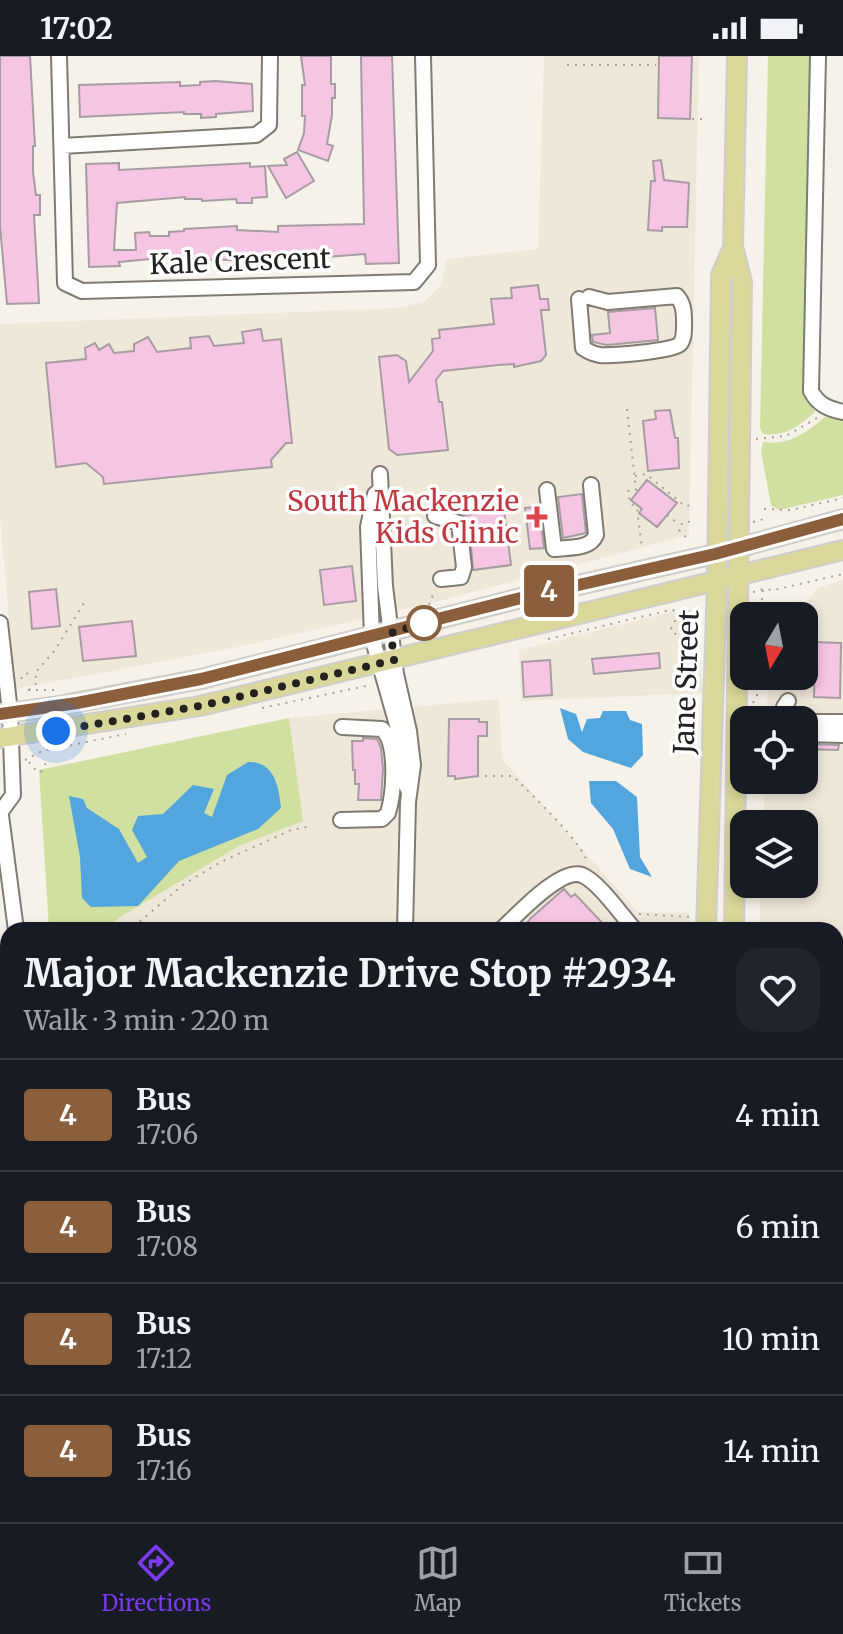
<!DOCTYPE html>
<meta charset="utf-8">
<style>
:root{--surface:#171b24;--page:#20242c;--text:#f1f3f6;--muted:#9ea1a6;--line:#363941;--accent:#7c3aed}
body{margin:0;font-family:Merriweather,serif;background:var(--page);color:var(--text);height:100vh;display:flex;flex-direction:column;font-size:30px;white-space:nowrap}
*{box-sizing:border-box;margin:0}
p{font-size:26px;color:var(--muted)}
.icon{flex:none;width:44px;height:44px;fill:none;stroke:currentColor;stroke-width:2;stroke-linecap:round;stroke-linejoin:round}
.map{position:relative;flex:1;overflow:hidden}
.panel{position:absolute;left:0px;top:866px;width:844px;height:600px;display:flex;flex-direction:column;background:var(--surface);border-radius:24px 24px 0 0;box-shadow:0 4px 12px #0003}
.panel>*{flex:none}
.badge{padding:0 16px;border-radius:6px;font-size:28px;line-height:52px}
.needle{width:52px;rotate:190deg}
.buttons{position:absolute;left:730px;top:546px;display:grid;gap:16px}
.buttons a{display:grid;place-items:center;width:88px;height:88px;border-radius:16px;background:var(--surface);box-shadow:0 4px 12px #0003;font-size:40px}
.you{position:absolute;width:40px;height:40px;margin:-20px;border:6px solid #fff;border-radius:50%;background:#1a73e8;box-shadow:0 0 0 12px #1a73e833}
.map>.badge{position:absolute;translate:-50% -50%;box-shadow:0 0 0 4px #fff}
.round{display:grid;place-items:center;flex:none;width:84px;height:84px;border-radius:24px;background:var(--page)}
.head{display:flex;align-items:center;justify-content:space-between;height:136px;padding:0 24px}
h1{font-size:38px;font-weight:700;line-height:60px}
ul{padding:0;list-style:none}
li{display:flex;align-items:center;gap:24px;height:112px;padding:0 24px;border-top:2px solid var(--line)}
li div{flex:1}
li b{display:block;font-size:30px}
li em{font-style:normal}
li .badge{min-width:88px;font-weight:700;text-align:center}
.status{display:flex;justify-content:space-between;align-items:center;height:56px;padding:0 40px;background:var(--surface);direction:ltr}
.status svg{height:22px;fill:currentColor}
.menu{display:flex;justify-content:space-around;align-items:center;height:112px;border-top:2px solid var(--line);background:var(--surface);font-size:22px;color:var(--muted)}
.menu a{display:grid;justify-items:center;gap:4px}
.menu .current{color:var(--accent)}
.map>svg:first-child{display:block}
</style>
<div class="status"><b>17:02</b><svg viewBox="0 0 49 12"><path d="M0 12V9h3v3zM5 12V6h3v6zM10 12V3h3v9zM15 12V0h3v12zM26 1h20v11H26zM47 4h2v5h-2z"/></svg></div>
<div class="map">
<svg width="843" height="1466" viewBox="0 0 843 1466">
<rect width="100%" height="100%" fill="#f7f2e9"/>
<!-- built -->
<path fill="#efe7d8" d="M544 0H699L689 479 420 550 238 591 15 633 0 460V268L398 252 424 246 441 229 447 203 538 193Z
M843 524V1197H836V874H759L761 828H804V768H763L765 724H804V664H767L768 620H804V560H796L817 532Z
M674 555 690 559 698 569 703 637 521 645 519 594Z
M499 643 502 703 638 856 689 857V874H49L106 872 122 860 239 790 303 765 289 662Z
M8 1428V1458H22V1466H0V1429Z"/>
<!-- green -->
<path fill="#cfe0a0" d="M768 0H812L805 342 815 356C799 370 785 381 763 378L760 372Z
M825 361 843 364V439L779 454 771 449 761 395 763 386C789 390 807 376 825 361Z
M289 662 303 765 239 790 122 860 105 872 49 873 39 714Z"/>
<!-- water -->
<path fill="#52a5dd" d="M560 652 576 658 582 676 587 663 600 662 603 655H626L630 664 642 668 643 699 631 712 583 696 568 683Z
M248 706C274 705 279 730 281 752L258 773 179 805 138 850 91 851 82 842 80 801 69 740 83 743 87 752 119 773 138 807 147 801 132 774 138 760 163 758 193 729 214 733 204 757 212 761 227 719Z
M589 725H616L637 741 640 801 652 821 630 813 613 773 591 747Z"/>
<!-- building -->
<path fill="#f7c5e4" stroke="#a69da2" stroke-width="2" d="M0 0H30L35 90H33V116L36 139H40V159H34L39 247 7 248 0 170Z
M301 0H331V28H335V42H332V59L327 88 333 90 328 105 298 94 304 77 305 60H302V29H305Z
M361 0H392L399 207 366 208 365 198 313 202 279 200 238 204 150 203 119 206 120 210 89 211 86 108 119 107V114L250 107V111L265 110 267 141 252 142V147H237L236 143 202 145V143H185V141L117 147 114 194H136L135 177 149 176 150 180H169V176L184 175V173L237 170V174L278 176V170L364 168Z
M659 0H692L690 63 658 62Z
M215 25 252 28 253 55 216 58V61L201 62V58H184V56L80 61 79 29 180 26V30L200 29V26Z
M297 96 314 125 286 142 268 110 287 109 284 103Z
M661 104 664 124 689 127 687 171H662V175L648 174 651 125H655L653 105Z
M538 229 540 243H548L549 254H541L546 299 541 305 514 311V308L498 309 443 315 436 324 439 346H442L448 394 397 399 389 393 379 301 397 299 406 305 409 326 433 295 432 283 440 282 439 274 494 268 491 243 512 242 511 232Z
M655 252 658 284 607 289 593 286 592 279 610 277 608 256Z
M261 273 263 285 281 283 292 387H286L271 404 272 411 104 428 103 421 86 407 56 411 46 307 86 303 85 292 95 287 99 294 109 288 114 297 134 295V288L148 281 157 296 191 292 190 282 209 280 214 290 244 287 242 276Z
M670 354 675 382H678L679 412 648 415 643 365 656 363 655 355Z
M647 424 677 447 657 471 639 457 642 453 631 444Z
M582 438 586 477 563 482 558 441Z
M539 451 544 492 530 493 525 452Z
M504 455 511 509 473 514 469 466 464 459Z
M352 510 356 545 324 549 320 514Z
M56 533 60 570 32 573 29 536Z
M132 565 136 600 83 605 79 571Z
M815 586 841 587 840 642 814 641Z
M659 597 660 612 594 618 592 603Z
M550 604 552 639 524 641 522 606Z
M449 663H479V666H487V680H478V720L455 723V720H448Z
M363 682 377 683 381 692 383 713 381 744H358L359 728H355V714H353L352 685H363Z
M804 688 839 689 838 694 804 693Z
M564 833 571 841 575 838 609 874H524L529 869 527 867 531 862Z"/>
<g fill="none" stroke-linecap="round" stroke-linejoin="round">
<!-- minor casing -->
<g stroke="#7f7b73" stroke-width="18">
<path id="minor" d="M59 0 65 227 82 235 414 226 428 209 423 0
M818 0 811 335C818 349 829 353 843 356
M62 90 256 79 269 69 270 0
M579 243 583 292C589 296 593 298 600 299 612 300 675 295 680 288 685 282 684 271 684 263 684 254 683 247 677 240L608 246 589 241
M380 418 385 530 396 618 409 675 413 709 408 746 405 874
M547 434 554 493C568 491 590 494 596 479L591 429
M375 438 368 471 372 581 397 669 402 720 409 736
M435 460 459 467 464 511 461 521 441 523
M0 567 10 656 13 739 2 754
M783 664 784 651 788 645
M804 666H843
M804 678 843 679
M0 752 16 874
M341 764 382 763 388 757C394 737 398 688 382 673L342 671
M501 874C517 859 561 811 582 819 599 826 622 860 635 874
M836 912H843
M836 1149 843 1150
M836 1215 843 1214
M836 1233 843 1289
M0 1346H8
M836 1364 843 1363
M50 1458 51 1466
M371 1458V1466
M814 1466 843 1464"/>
</g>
<!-- major casing -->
<g stroke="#cfcece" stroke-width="22">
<path id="major" d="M0 658 53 651 201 623 521 542 715 498 843 463
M0 682 200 650 843 494
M706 874 717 526 721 219 733 191
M734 874 742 226 733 191 737 0
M709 1466 711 1458"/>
</g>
<!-- path -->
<path stroke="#a5a29b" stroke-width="2" stroke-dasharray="2 6" stroke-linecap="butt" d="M567 9H656
M692 63H705
M627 353 636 434 628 435 630 447 637 452 642 493
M756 383 786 380 817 362
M635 420 646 418 685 450 694 449
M764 453 791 454 843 442
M667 459 679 468
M753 466 764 463
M686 481 679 474 680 469 687 465 694 468
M753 536 763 533 774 534 843 518
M429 549 435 534
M679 557 671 573 674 578 685 576 693 567
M760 560 763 534
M548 583 670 554 688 556 701 552
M21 623 24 618 34 617
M28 634H55
M29 634 37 627 35 617 55 594 84 547
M753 647 757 640V620
M262 652 366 630
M25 704 42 695 126 678
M29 706 33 712 41 716 47 705
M485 720H512L515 722C531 738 585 789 587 807
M639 858 691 861
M126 874 138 867 184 828 221 806 291 774 312 770"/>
<!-- minor -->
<use href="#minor" stroke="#fff" stroke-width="14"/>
<!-- major -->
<use href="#major" stroke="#dad79a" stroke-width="18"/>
</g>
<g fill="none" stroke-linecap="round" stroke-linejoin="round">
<!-- line casing -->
<g stroke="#fff" stroke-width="18">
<path id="line" d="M0 658 77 647 201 623 521 542 715 498 843 463"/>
</g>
<!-- line -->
<use href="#line" stroke="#8b5e3c" stroke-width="12"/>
<!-- walk -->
<path stroke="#23221e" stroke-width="8" stroke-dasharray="0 14.4" d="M56 675 200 650 394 604 391 577 424 567"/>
</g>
<!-- markers -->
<path fill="#e0444e" stroke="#fff" stroke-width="3" d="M533 449h8v8h8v8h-8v8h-8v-8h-8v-8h8z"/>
<circle fill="#fff" stroke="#8b5e3c" stroke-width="4" cx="424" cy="567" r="16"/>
<g text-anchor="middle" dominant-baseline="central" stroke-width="7" stroke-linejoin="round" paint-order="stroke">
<!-- street labels -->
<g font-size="28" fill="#23221e" stroke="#fff">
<text transform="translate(240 205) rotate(-2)">Kale Crescent</text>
<text transform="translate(686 626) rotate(-88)">Jane Street</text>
</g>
<!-- health labels -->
<g font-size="28" fill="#be3a42" stroke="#fff" text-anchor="end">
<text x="519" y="445">South Mackenzie<tspan x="519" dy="32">Kids Clinic</tspan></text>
</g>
</g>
</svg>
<div class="buttons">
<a><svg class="needle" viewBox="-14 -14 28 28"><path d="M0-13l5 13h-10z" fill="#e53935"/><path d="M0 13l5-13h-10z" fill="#9ea1a6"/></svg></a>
<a><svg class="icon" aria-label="locate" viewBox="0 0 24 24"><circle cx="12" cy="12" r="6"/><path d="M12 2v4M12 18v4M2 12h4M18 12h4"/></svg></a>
<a><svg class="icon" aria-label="layers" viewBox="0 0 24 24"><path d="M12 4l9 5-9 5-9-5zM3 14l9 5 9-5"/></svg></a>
</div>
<div class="you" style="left:56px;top:675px"></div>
<b class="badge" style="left:549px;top:535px;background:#8b5e3c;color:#fff">4</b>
<section class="panel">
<div class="head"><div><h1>Major Mackenzie Drive Stop #2934</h1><p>Walk · 3 min · 220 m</p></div><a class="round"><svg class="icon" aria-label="heart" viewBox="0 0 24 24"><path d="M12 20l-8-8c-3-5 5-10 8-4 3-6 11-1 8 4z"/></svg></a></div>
<ul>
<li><span class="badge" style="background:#8b5e3c;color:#fff">4</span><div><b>Bus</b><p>17:06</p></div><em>4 min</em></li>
<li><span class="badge" style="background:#8b5e3c;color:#fff">4</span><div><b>Bus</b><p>17:08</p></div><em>6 min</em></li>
<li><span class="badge" style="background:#8b5e3c;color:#fff">4</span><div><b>Bus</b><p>17:12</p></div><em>10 min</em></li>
<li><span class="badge" style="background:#8b5e3c;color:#fff">4</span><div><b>Bus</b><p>17:16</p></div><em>14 min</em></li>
</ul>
</section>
</div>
<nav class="menu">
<a class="current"><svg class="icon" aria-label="directions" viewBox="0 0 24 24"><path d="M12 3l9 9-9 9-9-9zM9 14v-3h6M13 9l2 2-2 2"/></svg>Directions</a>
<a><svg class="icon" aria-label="map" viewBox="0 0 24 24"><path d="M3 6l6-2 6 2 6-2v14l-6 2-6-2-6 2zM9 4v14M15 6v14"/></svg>Map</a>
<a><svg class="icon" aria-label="tickets" viewBox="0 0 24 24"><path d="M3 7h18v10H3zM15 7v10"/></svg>Tickets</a>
</nav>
